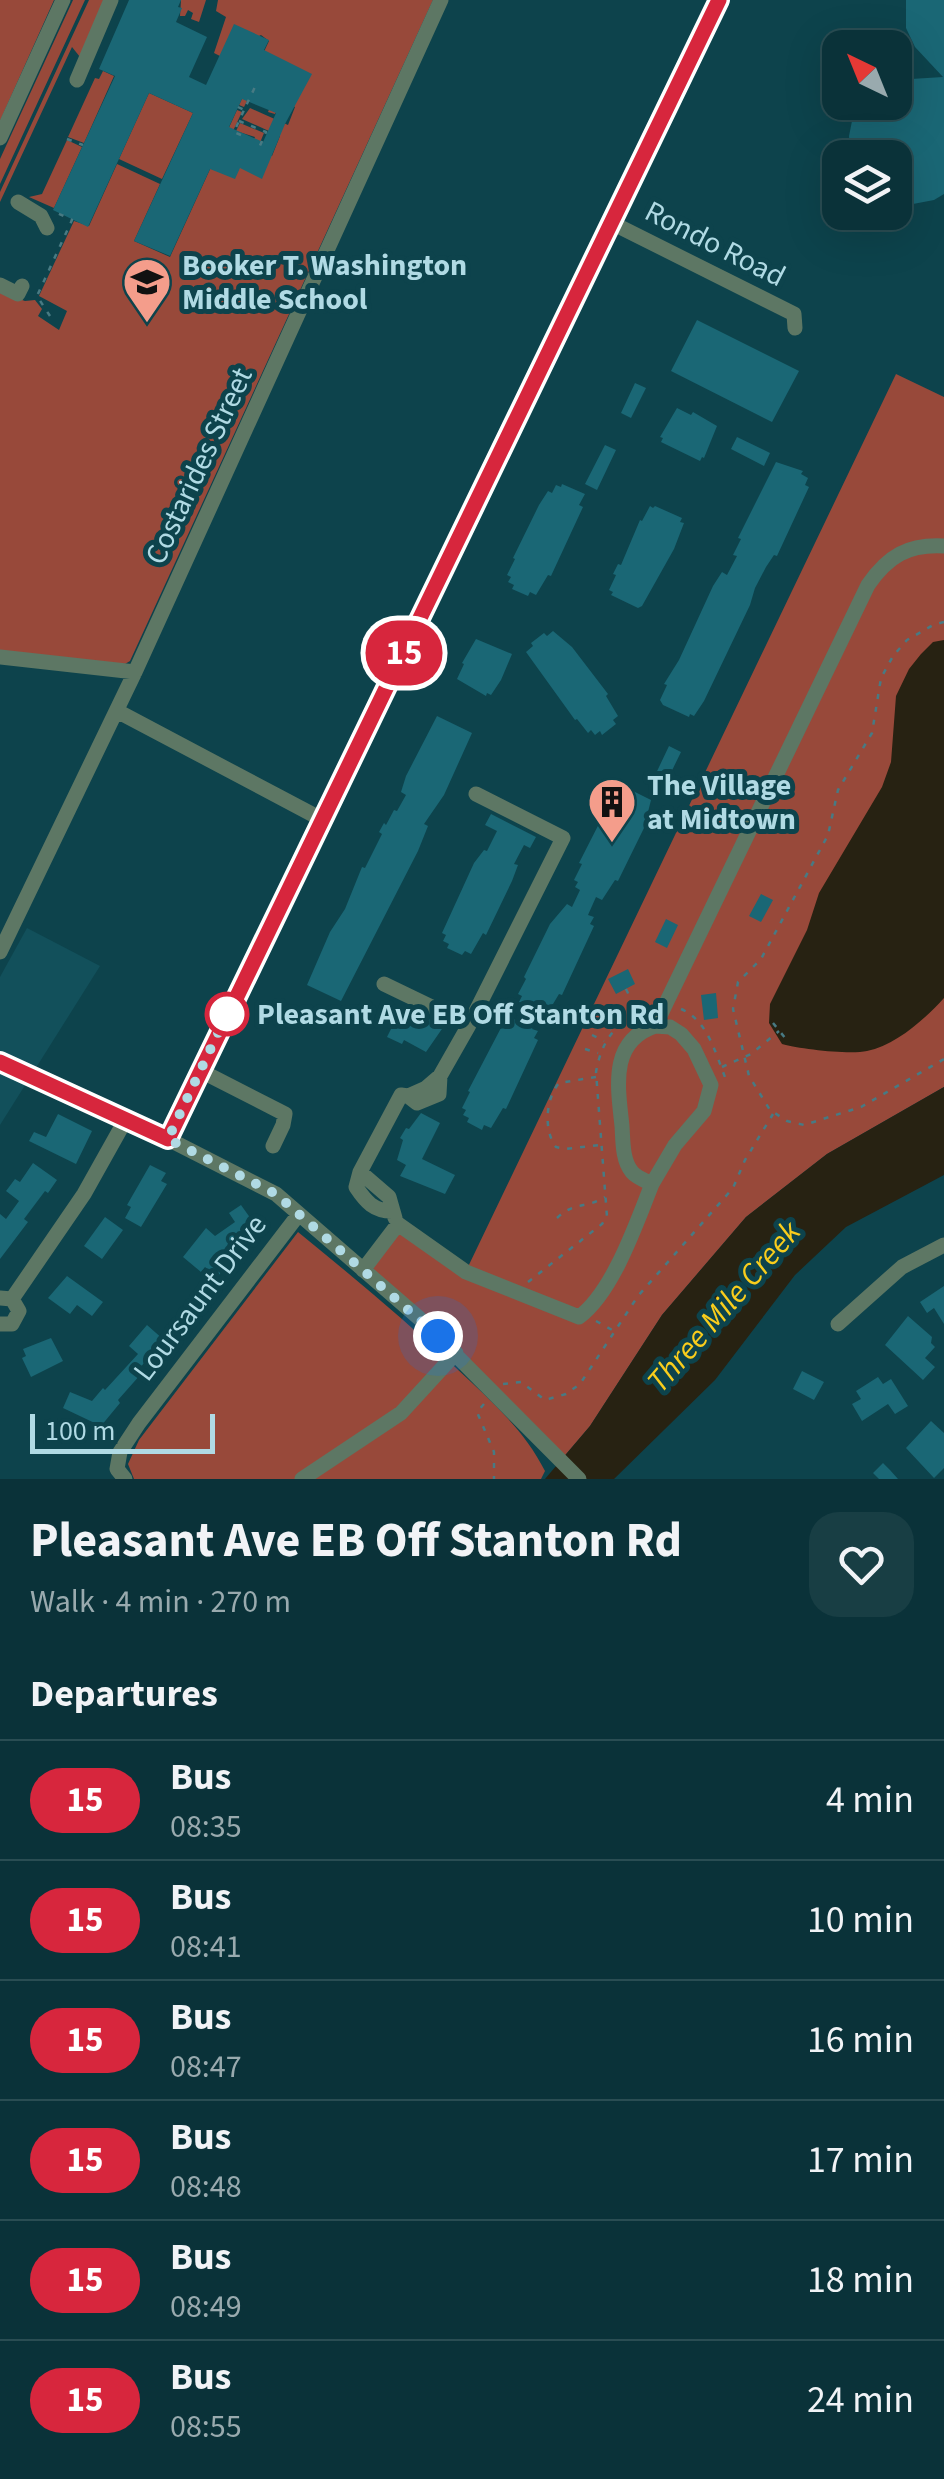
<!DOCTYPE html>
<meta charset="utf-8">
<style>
:root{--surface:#0a3239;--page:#183e44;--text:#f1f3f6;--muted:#99aaae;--line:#2a4d53}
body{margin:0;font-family:"Source Sans 3",sans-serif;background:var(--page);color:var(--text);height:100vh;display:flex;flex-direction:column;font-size:38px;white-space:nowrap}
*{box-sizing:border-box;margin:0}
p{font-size:32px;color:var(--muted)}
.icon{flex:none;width:55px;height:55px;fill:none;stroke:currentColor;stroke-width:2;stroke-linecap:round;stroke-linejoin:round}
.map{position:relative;height:1479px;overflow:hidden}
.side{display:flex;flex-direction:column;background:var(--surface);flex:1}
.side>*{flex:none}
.badge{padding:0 20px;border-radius:32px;font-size:35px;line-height:65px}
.needle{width:65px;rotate:317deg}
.fabs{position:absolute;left:822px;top:30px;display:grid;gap:20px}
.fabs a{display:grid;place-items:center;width:90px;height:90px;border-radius:20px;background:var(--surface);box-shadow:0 10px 40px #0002,0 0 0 2px var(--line);font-size:50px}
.scale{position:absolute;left:30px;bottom:25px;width:185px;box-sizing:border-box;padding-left:10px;border:5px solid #b0dae4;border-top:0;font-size:28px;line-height:35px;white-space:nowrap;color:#b0dae4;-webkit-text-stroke:8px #0d434c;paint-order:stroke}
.you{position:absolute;width:50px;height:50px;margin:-25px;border:8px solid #fff;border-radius:50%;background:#1a73e8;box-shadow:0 0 0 15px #1a73e833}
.map>.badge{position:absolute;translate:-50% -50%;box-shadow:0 0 0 5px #fff}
h2{padding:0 30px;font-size:38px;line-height:90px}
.round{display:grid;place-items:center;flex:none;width:105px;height:105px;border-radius:30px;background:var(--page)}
.summary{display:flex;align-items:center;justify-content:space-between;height:170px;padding:0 30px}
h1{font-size:48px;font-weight:700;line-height:75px}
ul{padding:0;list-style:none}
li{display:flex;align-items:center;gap:30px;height:120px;padding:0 30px;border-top:2px solid var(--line)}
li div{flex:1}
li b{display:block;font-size:38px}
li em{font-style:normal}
li .badge{min-width:110px;font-weight:700;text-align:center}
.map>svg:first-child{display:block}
</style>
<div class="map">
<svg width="944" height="1479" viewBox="0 0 944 1479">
<rect width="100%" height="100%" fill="#0d434c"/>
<!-- built -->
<path fill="#12505b" d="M27 928 100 966 0 1125V977Z"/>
<!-- green -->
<path fill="#98493a" d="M0 0H54L0 121Z
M73 0H85L0 184V159Z
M89 0H104L80 57 72 47 0 202V192Z
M181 0H206L199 22 191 19 193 13 188 10 185 16H180Z
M218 0H433L130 661 125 664 0 651V292L25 301 35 300 42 309 38 316 59 330 67 311 39 296 74 221 89 226 117 164 160 184 134 241 170 257 237 110 242 112 232 133 247 156 255 137 236 131 240 123 264 133 257 150 272 156 280 136 242 119 250 108 288 125 295 107 282 101 275 114 268 112 276 92 255 85 244 107 239 105 269 41 261 35 220 56 214 53 226 17 216 11Z
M103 71 114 76 84 143 68 137 95 78 99 79Z
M149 93 193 113 162 179 119 159Z
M67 140 82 147 54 208 29 197 42 194Z
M896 374 944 397V1087L827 1154 746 1217 662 1315 590 1426 561 1460 363 1270 398 1224 466 1271Z
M298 1232C352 1276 405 1320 455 1367 489 1399 524 1429 545 1471L541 1479H134L128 1464 139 1440Z"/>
<!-- water -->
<path fill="#272212" d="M944 640V998C925 1019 896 1045 867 1051 850 1055 800 1049 782 1044L769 1023 770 1004 807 930 819 893 882 787 891 762 896 696 909 669 921 654 933 642Z
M944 1087V1175L846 1227 795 1275 715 1380 614 1479H545L590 1426 662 1315 746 1217 827 1154Z"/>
<!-- building -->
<path fill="#1a6775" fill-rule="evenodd" d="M129 0H181L178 7 182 8 176 22 207 37 189 77 206 85 234 24 269 40 264 50 312 74 285 124 262 179 240 168 235 179 210 169 170 256 134 241 193 113 149 93 88 227 53 210 115 76 99 69ZM242 99 276 113 263 142 229 127Z
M906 0H944V194L934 200 913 204 895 201V158H851L849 136 853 116 862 102H895V80L943 77 915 47 906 28Z
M697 320 799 371 772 422 671 371Z
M635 383 646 388 631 418 621 413Z
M677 408 691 415 693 412 717 426 704 458 702 457 700 461 661 442 663 438 660 437Z
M737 437 770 453 764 466 731 449Z
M605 445 616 450 597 490 585 484Z
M776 462 803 471 801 474 808 478 805 485 809 487 777 556 774 555 766 567 755 588 750 605 704 701 694 716 690 714 689 717 663 705 660 700 667 685 664 684 679 660 713 586 722 572 727 575 737 556 733 555 741 539 738 538Z
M562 484 585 494 579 505 583 507 551 576 548 575 536 595 530 592 528 596 512 589 514 585 508 582 511 577 507 575 515 559 513 558 539 505 548 491 552 493 556 485 561 487Z
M650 506 653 508 655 506 682 518 680 522 684 523 674 549 642 606 638 608 611 595 613 592 609 590 616 575 613 574 618 564 621 565 640 520 642 521Z
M553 631 572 647 608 694 606 696 618 716 613 720 616 724 602 735 600 731 595 735 591 730 588 733 577 719 575 720 526 652 533 646 531 643 544 633 547 636Z
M476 639 512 654 501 680 491 695 487 693 486 696 457 679 464 664 462 663Z
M437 716 472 733 444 795 424 824 428 826 418 851 341 1001 307 985 330 932 345 909 362 867 365 868 382 834 379 832 384 823 386 825 394 810 397 811 406 795 401 792 406 776Z
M669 746 681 752 662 791 650 786Z
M629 789 651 800 644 828 618 881 615 880 602 900 596 897 588 915 594 917 590 924 594 926 562 995 559 994 547 1014 541 1011 532 1029 538 1031 534 1038 538 1040 506 1109 503 1108 491 1128 484 1125 482 1130 467 1122 469 1118 463 1115 466 1110 462 1108 470 1092 468 1091 503 1024 507 1026 511 1018 516 1020 524 1004 519 1002 522 996 518 994 526 979 524 977 550 924 567 904 572 907 580 890 575 887 578 882 574 880 582 864 579 863 606 810 615 796 619 798 623 790 627 792Z
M491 814 536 837 530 848 524 845 514 864 518 865 512 881 486 935 483 933 471 954 465 951 462 955 447 948 449 944 443 941 446 935 442 933 474 863 484 850 487 851 497 831 485 825Z
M761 894 773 900 761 922 749 916Z
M666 919 678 925 667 948 655 942Z
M628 969 635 984 616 994 608 979Z
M716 993 718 1018 704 1020 701 995Z
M399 1004 444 1026 426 1052 404 1040 402 1044 387 1037 398 1015 394 1013Z
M421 1113 440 1123 422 1159 455 1175 445 1194 400 1176 406 1165 397 1160 403 1140 400 1138 406 1128 409 1129Z
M58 1114 92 1131 76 1164 29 1141 34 1132 46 1137Z
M33 1163 57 1180 48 1193 45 1191 24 1219 28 1222 0 1259V1214L6 1219 19 1201 6 1191 15 1179 20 1182Z
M150 1165 166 1173 161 1181 167 1184 141 1227 125 1218 131 1207 127 1205Z
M241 1205 256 1226 228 1246 237 1254 217 1277 205 1267 201 1272 183 1257 206 1228 215 1236 235 1222 229 1213Z
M105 1217 123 1230 102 1259 84 1246Z
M67 1276 103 1302 92 1316 77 1305 70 1314 48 1298Z
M944 1286V1324L934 1308 927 1313 920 1302Z
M908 1316 932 1337 931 1343 935 1347 925 1358 935 1367 923 1380 885 1345Z
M147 1325 164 1340 138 1370 141 1374 118 1400 120 1403 101 1426 63 1408 70 1392 92 1401 103 1388 105 1390 138 1354 129 1346Z
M51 1338 63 1361 31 1377 22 1358 26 1356 23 1349Z
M802 1371 824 1382 814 1400 793 1389Z
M878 1377 883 1384 891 1379 908 1406 895 1414 888 1404 862 1421 852 1404 861 1399 856 1391Z
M931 1421 944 1433V1468L934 1478 906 1448Z
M883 1463 890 1470 898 1479H879L873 1473Z"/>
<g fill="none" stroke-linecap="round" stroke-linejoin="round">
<!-- path -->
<path stroke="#487a83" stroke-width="2.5" stroke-dasharray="5 8" stroke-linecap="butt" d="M238 107 244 110 255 87
M239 121 266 132 259 148
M241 135 234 132 244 110
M67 139 83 145
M50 316 37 296 72 220 53 211
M944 622 933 625 907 640 893 656 881 678 872 733 838 790 828 835 761 959 738 982 733 1009 749 1076 770 1110 787 1121 804 1125 861 1107 944 1059
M626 989 636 1010
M681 1009C709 1021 716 1056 727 1082
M601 1021 611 1030
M773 1023 786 1039
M592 1035 604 1041
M585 1049 598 1053
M722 1067 751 1054 779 1031
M596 1077 559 1083C546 1098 543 1130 556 1147L565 1149 600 1145
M557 1218C575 1201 586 1209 605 1197
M528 1282 602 1224 607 1217 596 1072C602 1039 617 1020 649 1008
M596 1321 614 1331
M503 1384 521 1382 545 1400 566 1394 580 1384 638 1296 733 1188 745 1160 773 1114
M484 1404 477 1412 494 1452V1479"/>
<!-- minor -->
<path stroke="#5d7764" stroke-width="15" d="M77 80 111 0
M0 138 63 0
M18 202 41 216 47 228
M612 223 794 314 795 328
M0 285 18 294 22 286
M0 657 135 672
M117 711 323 820
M0 952 135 672 441 0
M384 984 469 1025
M0 1060 168 1139 276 1194 419 1318 579 1479
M199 1070 285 1114 283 1125 273 1146
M408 1096 417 1103 439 1094 440 1076
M168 1139 720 0
M360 1172 389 1197 395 1218
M652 1184 675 1145 704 1111 711 1085 694 1049 681 1034 670 1027 655 1026
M392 1211C374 1211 366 1202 356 1187L360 1172 401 1095 408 1096 426 1088 440 1076 469 1025 563 838 476 794
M363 1270 398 1224 466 1272 579 1317C613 1292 636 1224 652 1184 646 1181 636 1177 632 1172 622 1160 623 1140 622 1126 618 1088 609 1041 655 1026L868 585C888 556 908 544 944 546
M0 1298 12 1299 19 1311 12 1324H0
M12 1299 84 1194 126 1119
M838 1324 902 1267 944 1245
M125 1479 117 1469 120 1452 139 1423 299 1214
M302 1479 401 1413 456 1353"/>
</g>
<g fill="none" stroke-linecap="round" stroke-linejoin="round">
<!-- line casing -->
<g stroke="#fff" stroke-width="22">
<path id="line" d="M0 1062 168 1139 719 0"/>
</g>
<!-- line -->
<use href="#line" stroke="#d7263d" stroke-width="15"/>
<!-- walk -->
<path stroke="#b0dae4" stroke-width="10" stroke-dasharray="0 18" d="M227 1014 234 999 168 1139 276 1194 438 1336"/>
</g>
<!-- icons -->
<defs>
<g id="school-pin" transform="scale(2.5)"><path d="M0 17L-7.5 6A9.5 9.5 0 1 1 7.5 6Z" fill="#f49d8b" stroke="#0d434c"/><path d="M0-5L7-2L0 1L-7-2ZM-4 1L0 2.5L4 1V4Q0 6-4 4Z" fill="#111"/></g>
<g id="building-pin" transform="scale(2.5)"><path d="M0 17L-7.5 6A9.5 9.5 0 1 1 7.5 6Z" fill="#f49d8b" stroke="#0d434c"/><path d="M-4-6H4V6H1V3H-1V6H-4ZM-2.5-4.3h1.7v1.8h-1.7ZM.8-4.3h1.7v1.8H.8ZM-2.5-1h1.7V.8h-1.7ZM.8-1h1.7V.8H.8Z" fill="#111"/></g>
</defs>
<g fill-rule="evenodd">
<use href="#school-pin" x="147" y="282"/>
<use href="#building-pin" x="612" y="802"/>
</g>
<!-- markers -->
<circle fill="#fff" stroke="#d7263d" stroke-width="5" cx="227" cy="1014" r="20"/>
<g text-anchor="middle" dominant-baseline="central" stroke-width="10" stroke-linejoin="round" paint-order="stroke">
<!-- street labels -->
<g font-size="30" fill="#b0dae4" stroke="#0d434c">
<text transform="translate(715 244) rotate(27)">Rondo Road</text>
<text transform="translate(199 466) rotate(-65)">Costarides Street</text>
<text transform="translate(200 1298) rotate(-53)">Loursaunt Drive</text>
</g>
<!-- poi labels -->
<g font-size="30" font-weight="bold" fill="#b0dae4" stroke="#0d434c" text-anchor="start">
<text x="182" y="265">Booker T. Washington<tspan x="182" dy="34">Middle School</tspan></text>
<text x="647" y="785">The Village<tspan x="647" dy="34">at Midtown</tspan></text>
</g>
<!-- stop labels -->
<g font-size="30" font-weight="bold" fill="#b0dae4" stroke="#0d434c" text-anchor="start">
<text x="257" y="1014">Pleasant Ave EB Off Stanton Rd</text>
</g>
<!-- water labels -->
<g font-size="32" font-style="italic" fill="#f9cd1c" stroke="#0d434c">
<text transform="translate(724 1307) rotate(-49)">Three Mile Creek</text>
</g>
</g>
</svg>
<div class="fabs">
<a><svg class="needle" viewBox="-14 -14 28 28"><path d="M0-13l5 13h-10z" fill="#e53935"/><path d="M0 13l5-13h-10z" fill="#99aaae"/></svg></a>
<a><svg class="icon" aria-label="layers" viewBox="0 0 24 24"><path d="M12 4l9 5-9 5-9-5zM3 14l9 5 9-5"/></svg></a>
</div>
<div class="scale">100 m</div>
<div class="you" style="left:438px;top:1336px"></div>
<b class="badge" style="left:404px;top:653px;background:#d7263d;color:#fff">15</b>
</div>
<section class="side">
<div class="summary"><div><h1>Pleasant Ave EB Off Stanton Rd</h1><p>Walk · 4 min · 270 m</p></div><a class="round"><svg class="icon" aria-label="heart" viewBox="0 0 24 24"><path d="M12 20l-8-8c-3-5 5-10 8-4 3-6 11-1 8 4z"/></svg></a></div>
<h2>Departures</h2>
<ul>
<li><span class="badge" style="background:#d7263d;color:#fff">15</span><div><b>Bus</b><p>08:35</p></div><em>4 min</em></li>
<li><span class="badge" style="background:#d7263d;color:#fff">15</span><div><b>Bus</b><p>08:41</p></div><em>10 min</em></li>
<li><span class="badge" style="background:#d7263d;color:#fff">15</span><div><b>Bus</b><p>08:47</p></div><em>16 min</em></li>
<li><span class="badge" style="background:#d7263d;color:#fff">15</span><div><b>Bus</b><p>08:48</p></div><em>17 min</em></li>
<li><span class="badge" style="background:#d7263d;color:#fff">15</span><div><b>Bus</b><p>08:49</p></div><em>18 min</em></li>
<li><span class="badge" style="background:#d7263d;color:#fff">15</span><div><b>Bus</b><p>08:55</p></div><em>24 min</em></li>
</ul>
</section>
